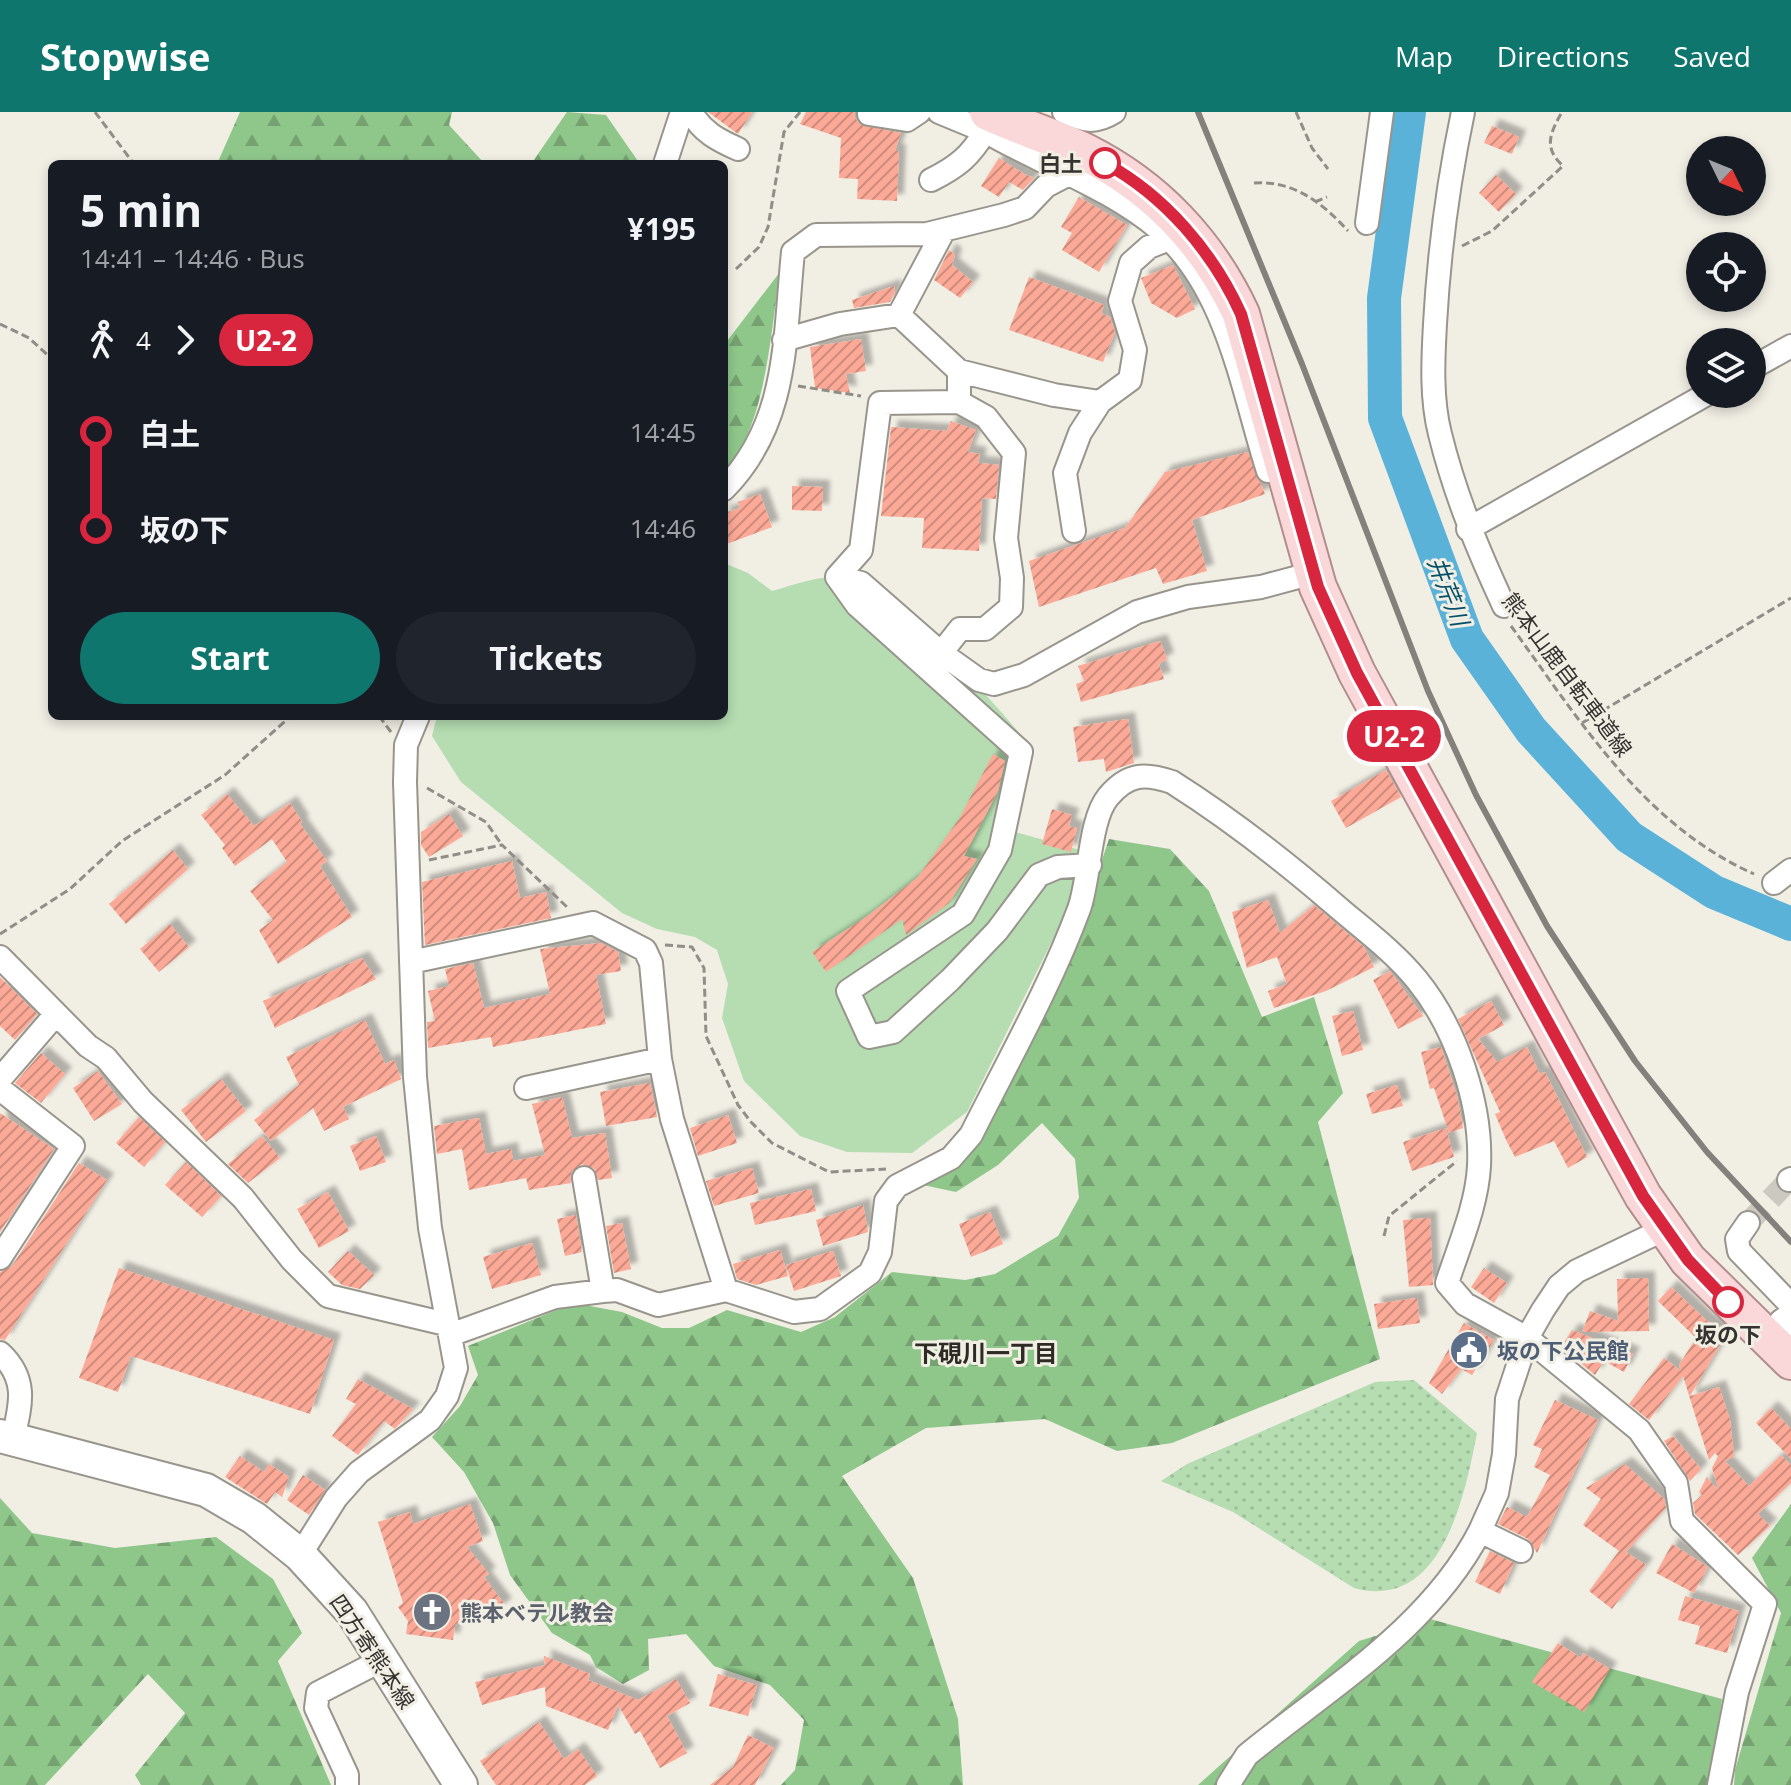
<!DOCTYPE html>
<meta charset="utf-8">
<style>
:root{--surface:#171b24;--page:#20242c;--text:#f1f3f6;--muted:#9ea1a6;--accent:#0f766e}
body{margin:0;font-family:"Open Sans","Noto Sans JP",sans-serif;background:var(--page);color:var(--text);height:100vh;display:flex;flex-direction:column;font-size:30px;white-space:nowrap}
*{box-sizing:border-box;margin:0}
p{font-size:26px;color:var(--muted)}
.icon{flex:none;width:44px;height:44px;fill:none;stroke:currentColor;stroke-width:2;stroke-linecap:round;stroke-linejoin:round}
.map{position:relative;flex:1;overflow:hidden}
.details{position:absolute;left:48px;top:48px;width:680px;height:560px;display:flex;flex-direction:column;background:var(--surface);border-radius:12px;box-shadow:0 4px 12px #0003}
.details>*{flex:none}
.badge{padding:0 16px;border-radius:26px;font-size:28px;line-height:52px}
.needle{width:52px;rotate:133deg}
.fabs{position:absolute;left:1686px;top:24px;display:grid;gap:16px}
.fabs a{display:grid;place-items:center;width:80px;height:80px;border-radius:50%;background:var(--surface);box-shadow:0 4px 12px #0003;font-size:40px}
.map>.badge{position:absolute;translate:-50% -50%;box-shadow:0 0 0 4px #fff}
.legs{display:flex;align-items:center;gap:12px;height:88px;padding:0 32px;font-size:26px}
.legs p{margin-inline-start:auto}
.overview{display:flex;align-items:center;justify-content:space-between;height:136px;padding:0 32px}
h1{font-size:44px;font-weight:700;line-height:60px}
.primary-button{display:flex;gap:16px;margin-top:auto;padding:16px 32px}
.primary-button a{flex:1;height:92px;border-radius:48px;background:var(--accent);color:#fff;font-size:32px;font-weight:700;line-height:92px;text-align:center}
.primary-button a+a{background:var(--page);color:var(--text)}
ul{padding:0 32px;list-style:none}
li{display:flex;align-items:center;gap:28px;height:96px;font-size:30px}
li i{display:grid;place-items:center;width:12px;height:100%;margin:0 10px;background:currentColor}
li i::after{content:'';width:20px;height:20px;margin:-10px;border:6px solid;border-radius:50%;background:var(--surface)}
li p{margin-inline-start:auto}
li:first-child i{background:linear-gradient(#0000 50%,currentColor 0)}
li:last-child i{background:linear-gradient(currentColor 50%,#0000 0)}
header{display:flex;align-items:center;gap:48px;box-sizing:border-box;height:112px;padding:0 40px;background:var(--accent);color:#fff}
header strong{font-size:38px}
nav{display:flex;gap:44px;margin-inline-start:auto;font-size:28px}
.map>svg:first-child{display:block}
</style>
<header>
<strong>Stopwise</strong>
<nav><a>Map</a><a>Directions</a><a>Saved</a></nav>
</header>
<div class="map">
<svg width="1791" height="1673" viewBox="0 0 1791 1673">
<defs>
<pattern id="forest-firs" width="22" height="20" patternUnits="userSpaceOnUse" patternTransform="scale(2)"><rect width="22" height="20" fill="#8fc78b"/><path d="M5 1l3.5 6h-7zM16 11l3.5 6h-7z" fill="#76a272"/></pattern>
<pattern id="park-dots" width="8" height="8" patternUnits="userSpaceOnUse" patternTransform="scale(2)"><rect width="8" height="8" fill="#b5ddb1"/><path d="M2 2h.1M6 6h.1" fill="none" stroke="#9cbe99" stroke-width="1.8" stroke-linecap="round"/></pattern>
<pattern id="building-hatch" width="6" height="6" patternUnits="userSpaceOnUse" patternTransform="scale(2)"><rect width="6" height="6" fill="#fcaa97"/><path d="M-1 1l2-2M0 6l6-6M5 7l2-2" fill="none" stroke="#cd8b7c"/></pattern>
<filter id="shadow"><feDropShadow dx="7" dy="-7" stdDeviation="2" flood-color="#0004"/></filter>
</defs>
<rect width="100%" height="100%" fill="#f1eee4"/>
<!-- green -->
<path fill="#b5ddb1" d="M724 451 748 461 772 479C802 470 831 460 862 466 885 470 1016 612 1033 639L1015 720 1080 738 1067 799 967 1000 912 1041 847 1040 800 1024 744 969 722 906 728 872 717 838 695 825 657 817 622 801 461 670 432 624 437 604H724Z"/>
<!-- forest -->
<path fill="url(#forest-firs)" d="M240 0H452L449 13 485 52H217Z
M567 0 606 3 640 52H531Z
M780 160C771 216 766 318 724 359V233Z
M1109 727 1170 737 1209 779 1262 905 1314 885 1343 981 1318 1010 1380 1247 1172 1331 1117 1339 1045 1307 926 1316 842 1364 913 1466 958 1607 963 1673H781L795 1658 804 1608 770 1573 714 1554 686 1522 648 1527 649 1558 623 1572 596 1555 590 1543 552 1521 510 1463 493 1411 464 1360 432 1325 460 1294 478 1263 468 1234 574 1191 622 1200 662 1216H689L727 1198 801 1220 835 1205 892 1160 965 1168 995 1162 1058 1124 1079 1086 1075 1047 1042 1011 998 1053 956 1080 923 1073 950 1055 1075 828Z
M0 1386 32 1421 115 1436 216 1425 273 1467 302 1521 278 1549 331 1673H141L135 1663 185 1601 148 1562 45 1673H0Z
M1791 1392V1673H1734L1735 1658 1781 1501 1752 1446Z
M1430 1507 1722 1587 1710 1673H1198L1359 1529Z"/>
<!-- park -->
<path fill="url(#park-dots)" d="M1414 1268 1477 1321C1465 1383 1442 1500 1354 1476L1233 1400 1161 1369 1187 1352 1375 1270Z"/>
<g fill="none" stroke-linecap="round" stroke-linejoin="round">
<!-- river -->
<path stroke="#5bb2d9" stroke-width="34" d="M1409 0 1384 186 1385 306 1467 527 1531 618 1629 725 1714 780 1791 812"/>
</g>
<!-- building -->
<path fill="url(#building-hatch)" filter="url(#shadow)" d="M708 0H752L738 22Z
M806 0H855L854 5 861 13 901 21 895 39H899L897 89 857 87 858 67 839 66 841 26 800 12Z
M1492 14 1519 25 1512 42 1484 31Z
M999 46 1024 62 1034 66 1023 78 1009 70 999 85 981 74Z
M1496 63 1516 82 1499 100 1479 81Z
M1079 85 1127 113 1099 160 1062 138 1072 121 1061 115Z
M949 138 955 143 952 153 973 170 960 186 934 168Z
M1173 153 1195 197 1177 206 1151 191 1141 166Z
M1029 165 1104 193 1101 201 1110 205 1115 220 1103 250 1009 218Z
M894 174 895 180 890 190 854 196 852 188Z
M861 227 866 259 846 262 850 281 815 276 810 235Z
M951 309 976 318 968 340 980 342 978 351 999 353 996 387 982 386 979 439 922 436 924 406 881 404 891 315 947 319Z
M1248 340 1265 382 1192 408 1207 459 1163 472 1156 456 1039 495 1029 449 1125 416 1165 360Z
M792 374 823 375 822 399 792 398Z
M760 382 772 415 724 433V401L740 396 738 390Z
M1160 529 1167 547 1159 552 1164 567 1081 590 1076 572 1084 569 1078 554Z
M1128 607 1134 651 1106 660 1104 647 1078 650 1073 615Z
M993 642 1005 649 998 679 964 744 977 747 949 791 906 823 902 807 826 860 812 840 866 805 918 765 959 707Z
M1386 658 1401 685 1346 716 1331 689Z
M227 682 254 714 290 691 302 710 300 712 327 749 320 754 352 805 278 852 259 818 273 808 250 779 287 750 272 727 235 754 222 736 225 733 201 703Z
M1052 697 1072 703 1069 714 1077 716 1071 740 1042 732Z
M449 702 463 724 429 745 421 733V720Z
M173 738 188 757 126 812 109 792Z
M512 749 520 786 546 780 551 806 425 833 422 770Z
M1268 788 1280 821 1314 793 1364 835 1374 855 1326 879 1274 896 1268 879 1287 872 1277 845 1247 856 1232 800Z
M170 812 189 835 159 860 140 837Z
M601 831 618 840 621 859 596 863 606 912 493 935 491 925 428 936 427 910 435 909 428 879 449 874 445 857 473 851 484 896 550 882 540 837Z
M362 846 376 867 275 916 263 889Z
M1390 859 1423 904 1398 917 1373 868Z
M0 865 37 902 15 928 0 914Z
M1491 889 1504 913 1478 927 1497 950 1527 935 1540 962 1545 960 1587 1045 1568 1056 1554 1029 1515 1045 1507 1030 1495 1002 1500 1000 1458 907Z
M1353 899 1363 938 1342 944 1332 904Z
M365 908 385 952 394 948 401 967 343 995 349 1007 324 1019 313 996 271 1029 254 1008 299 973 286 945Z
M1441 935 1457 984 1463 1016 1449 1021 1434 976 1430 977 1421 940Z
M41 941 65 962 41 991 15 971Z
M98 959 122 992 94 1009 73 976Z
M221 967 246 999 206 1030 181 998Z
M650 971 657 1005 606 1014 600 980Z
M1397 973 1403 994 1372 1002 1366 982Z
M562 985 572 1026 605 1021 612 1066 598 1068 594 1057 582 1052 571 1060V1071L529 1078 526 1066 469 1078 462 1037 437 1042 434 1014 479 1006 486 1042 511 1037 513 1049 545 1043 532 992Z
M0 1001 54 1037 0 1120Z
M728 1003 737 1031 698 1044 690 1016Z
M139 1005 165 1030 144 1055 116 1031Z
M1446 1016 1454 1045 1412 1059 1403 1030Z
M262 1024 280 1046 248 1071 228 1052Z
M376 1024 386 1050 360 1059 350 1034Z
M186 1050 221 1084 202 1105 165 1073Z
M79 1051 107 1068 5 1228 0 1227V1160L12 1154Z
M752 1056 759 1081 714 1094 706 1069Z
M811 1077 816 1099 755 1113 750 1091Z
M328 1080 349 1119 319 1136 297 1097Z
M863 1093 868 1120 823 1134 816 1108Z
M990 1100 1003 1132 971 1145 959 1112Z
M576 1103 582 1140 565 1144 557 1107Z
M1430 1106 1433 1173 1409 1175 1403 1108Z
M622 1111 631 1157 614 1161 606 1114Z
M532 1131 541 1163 492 1177 483 1145Z
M780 1138 788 1164 756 1173 737 1167 733 1152Z
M348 1139 374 1163 360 1177 342 1173 328 1160Z
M833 1139 841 1164 794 1179 786 1153Z
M119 1156 334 1228 310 1302 131 1244 118 1280 79 1266Z
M1484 1156 1507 1171 1494 1191 1471 1175Z
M1648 1166 1649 1219 1582 1220 1590 1199 1618 1209 1617 1167Z
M1671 1175 1706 1208 1727 1221 1690 1284 1719 1275 1730 1308 1734 1344 1726 1349 1723 1347 1749 1374 1781 1343 1791 1353V1371L1758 1402 1770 1414 1738 1443 1695 1402 1693 1391 1702 1383 1699 1380 1707 1365 1719 1379 1712 1356 1718 1344 1715 1341 1709 1348 1683 1264 1649 1308 1629 1292 1664 1246 1681 1259 1679 1253 1696 1226 1658 1189Z
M1417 1186 1420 1211 1378 1217 1374 1192Z
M1464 1211 1494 1228 1472 1263 1461 1257 1442 1282 1429 1271Z
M1572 1218 1633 1242 1624 1260 1604 1249 1595 1263 1561 1235Z
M358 1267 413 1297 395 1317 384 1309 358 1343 332 1324 356 1292 346 1287Z
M1555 1288 1598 1308 1537 1441 1528 1427 1498 1412 1507 1395 1527 1405 1550 1363 1534 1355 1542 1337 1533 1333Z
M1771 1296 1791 1317V1347L1756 1311Z
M1673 1324 1701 1357 1690 1369 1664 1329Z
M240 1344 264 1360 269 1352 289 1365 282 1385 275 1380 267 1392 225 1365Z
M1625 1352 1664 1387 1666 1396 1626 1440 1646 1453 1612 1497 1589 1479 1619 1439 1583 1413 1601 1387 1586 1376Z
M303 1363 325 1378 309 1403 287 1388Z
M470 1392 483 1429 467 1435 489 1462 484 1465 505 1493 487 1506 479 1496 455 1513 453 1528 406 1522 408 1509 398 1495 403 1491 378 1410 410 1400 413 1412Z
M1672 1432 1708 1455 1694 1481 1656 1461Z
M1490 1439 1514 1451 1500 1482 1475 1470Z
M1685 1484 1739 1499 1727 1541 1695 1532 1700 1514 1678 1508Z
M1558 1531 1581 1546 1583 1541 1610 1557 1584 1600 1532 1570Z
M544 1544 590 1562 588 1568 638 1588 676 1567 690 1591 667 1604 687 1641 660 1656 640 1619 635 1622 618 1593 608 1618 546 1594 545 1575 482 1593 475 1570 545 1553Z
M718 1562 757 1573 748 1604 709 1594Z
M539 1610 564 1647 578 1637 597 1664 585 1673H496L480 1649Z
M748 1623 774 1636 755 1673H710L733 1655Z"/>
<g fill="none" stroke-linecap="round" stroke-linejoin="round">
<!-- street-tunnel -->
<path stroke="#cbc9c0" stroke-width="22" stroke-dasharray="22 11" stroke-linecap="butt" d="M1748 1111 1789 1068"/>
<!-- street casing -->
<g stroke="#98958d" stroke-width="26">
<path id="street" d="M691 0C702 20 718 28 738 37
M1064 0C1084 9 1095 12 1114 0
M1463 0C1448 71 1439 140 1435 212 1433 248 1431 287 1440 322 1455 383 1478 438 1504 494
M869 2 907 8 919 0
M1001 5 985 19C1041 52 1110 75 1160 118 1228 177 1242 278 1268 359
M665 52 682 0
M931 68C957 55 971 44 985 19L939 0
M1367 111 1382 0
M899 203 944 118
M784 228 840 212 899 203 959 259 1054 283 1100 290 1130 268 1135 238 1120 189 1131 151 1149 135 1169 127
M1752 256 1791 234
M959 259V290L880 291 861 438 837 465 861 471 941 541 979 568 994 572 1024 563 1137 500 1188 485 1261 475 1302 464
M724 377C789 311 784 228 793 140L816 123 927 122 1004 103 1025 96 1046 74 1067 63
M1468 417 1707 282
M1074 419 1065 361 1080 321 1100 290
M837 465 857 493 1021 640 1000 738 963 802 848 879 869 925 893 920 950 868 997 819 1039 763 1058 755 1090 753
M941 541 960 517H985L1011 495 1012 466 1006 426 1014 341 986 305 959 290
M1774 771 1791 758
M0 845 88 934 106 946 143 990 243 1086 292 1148 328 1184 446 1212
M411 850 593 811 645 838 651 851 660 947
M0 967 56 902
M526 976 660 947 672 1007 726 1178
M0 977 73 1034 0 1146
M584 1066 603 1179
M1789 1068 1791 1067
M1748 1111 1737 1127 1739 1139 1791 1193
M1791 1202 1781 1209 1791 1219
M450 1223 555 1185 603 1179 617 1178 658 1193 726 1178 794 1200 820 1197 870 1161 880 1140 886 1089 897 1074 951 1046 971 1023C1008 949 1050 875 1079 797 1090 767 1089 708 1108 685 1128 661 1145 661 1172 670 1232 708 1288 752 1341 798 1367 820 1395 841 1417 868 1456 916 1482 992 1479 1054 1477 1093 1459 1134 1447 1171L1465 1192 1527 1226 1639 1318 1676 1371 1682 1409 1765 1492 1737 1580 1719 1673
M0 1241C28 1267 21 1292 13 1326
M1521 1439 1480 1419 1497 1381 1504 1342 1507 1287 1527 1226 1543 1198 1559 1174 1577 1159 1665 1117
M300 1443 336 1386 359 1360 430 1308 447 1284 456 1256 430 1116 415 965 405 670 406 633 418 604
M347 1673V1663L316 1596 318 1581 382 1548
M1228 1673 1247 1643C1329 1576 1430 1516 1480 1419"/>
</g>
<!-- secondary casing -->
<g stroke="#98958d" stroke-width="36">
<path id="secondary" d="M0 1324 206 1378 254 1406 300 1443 352 1500 461 1673"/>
</g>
<!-- primary casing -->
<g stroke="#b28d8d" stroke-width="40">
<path id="primary" d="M988 0C1020 15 1054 25 1085 40 1155 75 1208 131 1241 202L1318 475 1357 561 1643 1084 1688 1148 1791 1249"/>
</g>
<!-- path -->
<path stroke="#908e87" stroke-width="3" stroke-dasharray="8 4" stroke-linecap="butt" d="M95 0 134 52
M1296 0 1312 36 1328 57
M1254 71C1293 68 1323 91 1348 119
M1315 90 1327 85
M1462 134 1492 119 1563 54C1543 36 1550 21 1562 0
M736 157 759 135 768 115 784 20 800 0
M0 212 29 226 52 247
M798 274 861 284
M1511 514C1580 609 1644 713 1754 762
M379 604 391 620
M1582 611 1791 486
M427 676 486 710 502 733
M429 748 502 733 567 795
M0 822 70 777 122 729 225 663 291 604
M665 833 692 835 704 856 706 924 738 993 751 1010 772 1031 829 1060 886 1057
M1384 1124 1389 1104 1457 1049"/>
<!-- street -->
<use href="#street" stroke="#fff" stroke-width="22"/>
<!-- secondary -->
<use href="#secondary" stroke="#fff" stroke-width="32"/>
<!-- primary -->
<use href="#primary" stroke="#fad8d9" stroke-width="36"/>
<!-- rail -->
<path stroke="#84817c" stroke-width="6" d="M1198 0 1302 252 1428 579 1476 683 1547 814 1635 949 1707 1040 1791 1130"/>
</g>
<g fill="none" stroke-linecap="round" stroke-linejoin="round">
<!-- line-1 casing -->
<g stroke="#fff" stroke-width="18">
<path id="line-1" d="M1105 51C1165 84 1213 140 1241 202L1318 475 1357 561 1643 1084 1688 1148 1728 1190"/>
</g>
<!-- line-1 -->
<use href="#line-1" stroke="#d7263d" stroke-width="12"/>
</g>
<!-- icons -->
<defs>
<g id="civic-disc" transform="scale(2)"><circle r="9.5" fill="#5c6f8a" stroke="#f1eee4"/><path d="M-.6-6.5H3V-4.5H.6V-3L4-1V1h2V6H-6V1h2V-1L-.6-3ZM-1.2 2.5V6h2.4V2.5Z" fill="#fff"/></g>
<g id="church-disc" transform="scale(2)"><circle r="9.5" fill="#6b7280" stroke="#f1eee4"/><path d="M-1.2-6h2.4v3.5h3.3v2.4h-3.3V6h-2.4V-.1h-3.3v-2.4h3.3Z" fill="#fff"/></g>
</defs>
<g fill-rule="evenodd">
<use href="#civic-disc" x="1469" y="1238"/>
<use href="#church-disc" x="432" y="1500"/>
</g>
<!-- markers -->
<g fill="#fff" stroke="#d7263d" stroke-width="4">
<circle cx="1105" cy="51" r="14"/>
<circle cx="1728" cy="1190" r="14"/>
</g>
<g text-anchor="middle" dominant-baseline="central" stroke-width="6" stroke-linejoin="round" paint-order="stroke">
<!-- stop labels -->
<g font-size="22" font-weight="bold" fill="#353330" stroke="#f1eee4" text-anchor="end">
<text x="1083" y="51">白土</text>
<text x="1728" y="1222" text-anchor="middle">坂の下</text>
</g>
<!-- street labels -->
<g font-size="22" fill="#353330" stroke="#f1eee4">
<text transform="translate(1568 562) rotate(53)">熊本山鹿自転車道線</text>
<text transform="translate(373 1539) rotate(56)">四方寄熊本線</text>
</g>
<!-- service labels -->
<g font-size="22" font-weight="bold" fill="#4e5e75" stroke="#f1eee4" text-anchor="start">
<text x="1497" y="1238">坂の下公民館</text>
</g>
<!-- worship labels -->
<g font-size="22" font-weight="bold" fill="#5b616d" stroke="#f1eee4" text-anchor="start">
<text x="460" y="1500">熊本ベテル教会</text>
</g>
<!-- water labels -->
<g font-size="24" font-style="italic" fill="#03506b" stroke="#f1eee4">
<text transform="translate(1449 479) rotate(69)">井芹川</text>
</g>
<!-- neighbourhood labels -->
<g font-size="24" font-weight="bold" fill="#2e2b24" stroke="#f1eee4">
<text x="986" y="1240">下硯川一丁目</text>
</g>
</g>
</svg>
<div class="fabs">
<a><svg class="needle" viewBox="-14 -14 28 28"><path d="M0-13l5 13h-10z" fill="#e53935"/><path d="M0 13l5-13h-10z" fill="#9ea1a6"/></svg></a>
<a><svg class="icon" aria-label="locate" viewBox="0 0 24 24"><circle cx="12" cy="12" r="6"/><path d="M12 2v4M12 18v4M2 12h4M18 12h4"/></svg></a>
<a><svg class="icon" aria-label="layers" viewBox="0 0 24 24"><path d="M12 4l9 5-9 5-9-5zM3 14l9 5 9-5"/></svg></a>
</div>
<b class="badge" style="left:1394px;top:624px;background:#d7263d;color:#fff">U2-2</b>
<section class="details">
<div class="overview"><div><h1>5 min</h1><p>14:41 – 14:46 · Bus</p></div><b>¥195</b></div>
<div class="legs"><svg class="icon" aria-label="walk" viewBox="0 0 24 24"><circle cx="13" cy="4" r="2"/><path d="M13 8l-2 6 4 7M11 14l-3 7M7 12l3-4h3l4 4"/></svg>4<svg class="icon" aria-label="forward" viewBox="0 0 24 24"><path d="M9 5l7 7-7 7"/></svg><b class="badge" style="background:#d7263d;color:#fff">U2-2</b></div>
<ul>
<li><i style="color:#d7263d"></i><b>白土</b><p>14:45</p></li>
<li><i style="color:#d7263d"></i><b>坂の下</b><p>14:46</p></li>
</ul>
<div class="primary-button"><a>Start</a><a>Tickets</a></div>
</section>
</div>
